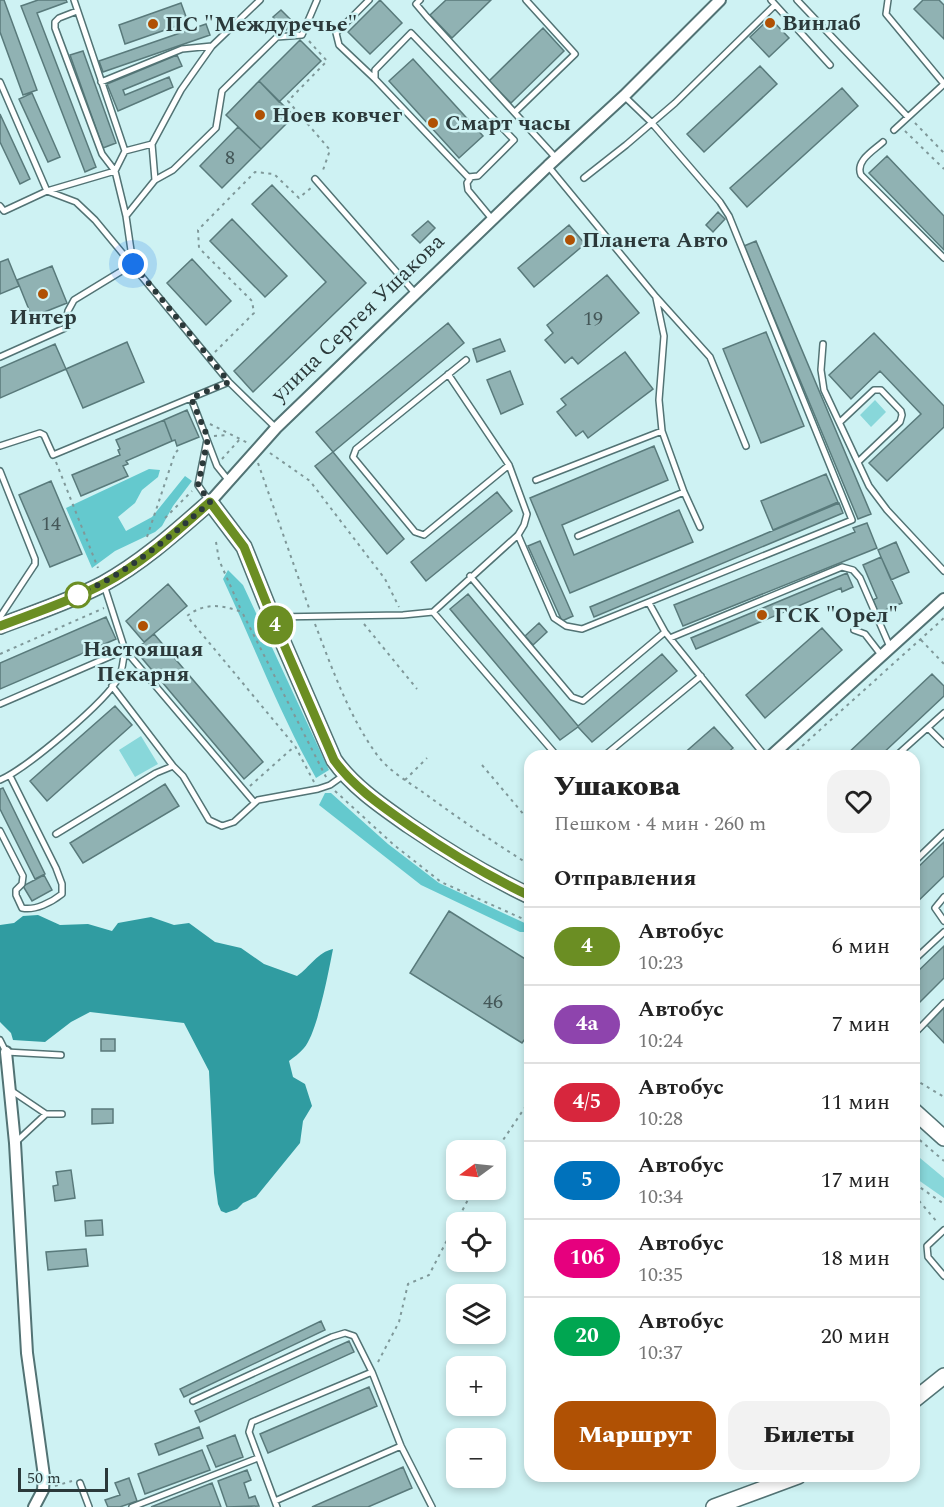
<!DOCTYPE html>
<html lang="ru">
<meta charset="utf-8">
<style>
:root{--surface:#fff;--page:#f2f2f2;--text:#222;--muted:#767676;--line:#e0e0e0;--accent:#b05104}
body{margin:0;font-family:Spectral,serif;background:var(--page);color:var(--text);height:100vh;display:flex;flex-direction:column;font-size:22px;white-space:nowrap}
*{box-sizing:border-box;margin:0}
p{font-size:20px;color:var(--muted)}
.icon{flex:none;width:33px;height:33px;fill:none;stroke:currentColor;stroke-width:2;stroke-linecap:round;stroke-linejoin:round}
.map{position:relative;flex:1;overflow:hidden}
.drawer{position:absolute;left:524px;top:750px;width:396px;height:732px;display:flex;flex-direction:column;background:var(--surface);border-radius:18px;box-shadow:0 3px 9px #0003}
.drawer>*{flex:none}
.badge{padding:0 12px;border-radius:20px;font-size:21px;line-height:39px}
.needle{width:39px;rotate:255deg}
.buttons{position:absolute;left:446px;top:1140px;display:grid;gap:12px}
.buttons a{display:grid;place-items:center;width:60px;height:60px;border-radius:12px;background:var(--surface);box-shadow:0 3px 9px #0003;font-size:30px}
.scale{position:absolute;left:18px;bottom:15px;width:90px;box-sizing:border-box;padding-left:6px;border:3px solid #2b393a;border-top:0;font-size:16px;line-height:21px;white-space:nowrap;color:#2b393a;-webkit-text-stroke:4px #cef2f3;paint-order:stroke}
.you{position:absolute;width:30px;height:30px;margin:-15px;border:4px solid #fff;border-radius:50%;background:#1a73e8;box-shadow:0 0 0 9px #1a73e833}
.map>.badge{position:absolute;translate:-50% -50%;box-shadow:0 0 0 3px #fff}
h2{padding:0 30px;font-size:22px;line-height:54px}
.round{display:grid;place-items:center;flex:none;width:63px;height:63px;border-radius:18px;background:var(--page)}
.overview{display:flex;align-items:center;justify-content:space-between;height:102px;padding:0 30px}
h1{font-size:28px;font-weight:800;line-height:45px}
.button{display:flex;gap:12px;margin-top:auto;padding:12px 30px}
.button a{flex:1;height:69px;border-radius:18px;background:var(--accent);color:#fff;font-size:24px;font-weight:800;line-height:69px;text-align:center}
.button a+a{background:var(--page);color:var(--text)}
ul{padding:0;list-style:none}
li{display:flex;align-items:center;gap:18px;height:78px;padding:0 30px;border-top:2px solid var(--line)}
li div{flex:1}
li b{display:block;font-size:22px}
li em{font-style:normal}
li .badge{min-width:66px;font-weight:700;text-align:center}
.map>svg:first-child{display:block}
</style>
<div class="map">
<svg width="944" height="1507" viewBox="0 0 944 1507">
<rect width="100%" height="100%" fill="#cef2f3"/>
<!-- green -->
<path fill="#88d7da" d="M875 400 886 412 871 427 860 415Z
M141 736 158 764 135 777 119 750Z
M914 1153 944 1178V1198L914 1177Z"/>
<!-- forest -->
<path fill="#64c9ce" d="M149 469 160 470 158 477 142 490 135 503 118 517 126 531 152 517 185 476 192 481 173 506 162 526 155 532 115 551 92 568 66 508Z
M228 570 243 585 329 770 316 778C280 714 254 646 223 579Z
M325 793H331L388 844 439 883 529 925 528 932H520L421 885 319 805Z"/>
<!-- water -->
<path fill="#309ca1" d="M38 915 60 925 88 924 112 931 118 923 151 917 174 925 189 923 215 942 241 948 264 964 297 976C310 967 318 952 333 949 329 970 317 1034 304 1048 300 1053 294 1057 289 1061L293 1077 305 1084 312 1106 303 1121 300 1143 256 1197 243 1203 237 1209 226 1213 221 1211 218 1204 214 1173 209 1071 184 1023 90 1012 71 1022 45 1042 13 1040 11 1033 0 1022V925L14 923 23 916Z"/>
<!-- building -->
<path fill="#90b2b3" stroke="#597a7b" stroke-width="1.5" d="M0 0H4L37 90 23 95 0 32Z
M38 0H66L67 2 37 13 96 167 85 172 21 6Z
M380 0 402 23 370 54 348 32Z
M446 0H491L452 38 430 15Z
M923 0H939L944 5V39L914 9Z
M181 3 188 22 125 44 119 25Z
M281 10 294 23 286 30 273 17Z
M770 18 789 38 769 57 750 37Z
M206 24 210 35 103 72 99 61Z
M543 28 564 51 511 103 489 81Z
M300 40 321 61 279 102 259 81Z
M83 51 116 143 103 148 70 55Z
M177 55 182 66 123 90 125 95 169 77 173 87 118 111 107 84Z
M413 59 483 136 459 158 389 81Z
M760 66 777 84 704 152 687 134Z
M259 81 294 116 261 149 226 115Z
M842 88 858 106 747 207 730 188Z
M32 93 60 157 48 162 19 99Z
M0 114 30 179 20 184 0 142Z
M238 127 261 149 222 188 200 166Z
M887 156 944 216V250L869 173Z
M272 185 366 283 253 392 234 371 326 282 252 204Z
M718 212 725 219 713 232 706 225Z
M232 219 287 276 265 297 210 241Z
M428 221 435 228 420 243 412 235Z
M569 225 585 244 534 287 518 268Z
M756 241 871 514 858 519 744 246Z
M8 259 19 286 0 294V262Z
M192 259 231 301 206 325 167 283Z
M52 266 67 303 32 317 17 280Z
M607 275 639 313 578 364 572 357 565 363 545 340 553 333 547 325Z
M448 323 464 343 333 452 316 432Z
M766 332 804 426 761 443 723 349Z
M874 333 944 406V427L887 481 869 463 921 414 880 371 851 399 829 375Z
M500 339 505 351 477 362 473 349Z
M127 342 144 382 83 408 66 369Z
M55 344 66 369 0 398V368Z
M625 352 653 389 588 438 583 431 576 436 557 412 566 405 561 399Z
M510 371 523 404 501 414 487 380Z
M187 410 199 437 177 446 175 440 172 441 164 420Z
M164 420 172 441 126 461 128 464 123 466 128 476 81 496 72 475 120 455 118 450 120 449 116 440Z
M654 446 668 480 562 525 574 555 679 510 693 542 570 593 530 498Z
M333 452 404 539 387 554 315 466Z
M826 474 838 502 773 530 761 501Z
M51 481 82 554 50 567 19 495Z
M497 492 512 511 426 581 411 562Z
M839 503 843 513 594 617 590 607Z
M867 523 877 548 683 626 674 605 855 532 853 528Z
M540 541 573 616 562 621 528 546Z
M896 542 909 572 891 580 878 550Z
M881 557 902 603 878 613 873 600 877 598 863 565Z
M847 573 853 587 842 592 841 588 696 649 691 638Z
M168 584 187 606 144 642 126 621Z
M468 594 578 726 662 654 677 671 592 742 578 727 560 740 450 609Z
M106 617 116 639 0 689V663Z
M539 623 547 632 533 645 525 636Z
M822 628 842 650 765 718 746 695Z
M154 634 263 762 244 779 135 650Z
M932 674 944 686V696L880 756H845Z
M115 706 132 725 47 801 30 781Z
M714 727 733 748 724 756H681Z
M165 784 179 806 83 863 70 843Z
M3 788 45 874 35 879 0 809V789Z
M944 842V876L914 905V871Z
M44 875 52 890 32 901 23 886Z
M449 911 530 962V1032L522 1043 410 973Z
M944 946V978L914 1008V975Z
M944 1006V1043L926 1024Z
M101 1039H115V1051H101Z
M92 1109H113V1123L92 1124Z
M71 1170 75 1198 55 1201 53 1186 58 1185 56 1172Z
M102 1220 103 1235 86 1236 85 1221Z
M86 1249 88 1266 48 1270 46 1252Z
M321 1321 325 1330 184 1397 180 1389Z
M349 1341 354 1352 200 1422 195 1411Z
M369 1387 377 1406 268 1453 260 1434Z
M199 1427 203 1438 159 1455 155 1444Z
M235 1435 243 1457 216 1467 207 1446Z
M202 1450 210 1470 145 1494 138 1474Z
M403 1467 412 1488 368 1507H312Z
M247 1470 251 1480 244 1483 249 1498 255 1496 259 1506 227 1507 218 1481Z
M129 1478 137 1501 120 1507H108L105 1500 120 1495 115 1483Z
M212 1483 221 1507H151Z"/>
<g fill="none" stroke-linecap="round" stroke-linejoin="round">
<!-- lane casing -->
<g stroke="#527374" stroke-width="8">
<path id="lane" d="M369 0 336 33 339 45 375 79
M420 0 416 4 427 17 556 158
M771 0 830 65
M797 0 908 117
M888 0 886 14 944 84
M77 11 59 18 55 22V28L102 154 115 171 126 216
M411 33 514 140 478 176 468 177 375 79V70Z
M0 82 47 191 115 171 125 151 74 0
M101 82 182 49 212 46
M515 112 575 54 526 0
M894 130 944 84
M883 142C873 151 855 161 861 175L944 258
M125 151 152 144
M548 166 656 297 710 357 746 446
M471 177 467 183 468 190 492 219
M584 178 626 145 675 103 775 5
M315 179 415 293
M155 180 152 144 181 90 212 46 260 0
M0 206 4 211 47 191 76 202 95 220 229 382 276 428
M656 298 664 336 659 400 662 431 684 492 700 527
M823 344 821 370 824 390 869 486 887 510 944 571
M0 357 65 328 68 311 74 300 133 264 126 216 155 180 173 170 216 128 222 91 277 37 302 35 317 0
M466 360 356 449 353 457 415 532 424 535 509 465
M191 398 217 466 229 481
M840 422 874 390H881L901 411 902 415 900 422 858 462
M207 440 198 485 209 501
M0 446 40 433 44 435 53 455 229 382
M0 471 35 559V564L0 617
M536 480 662 431
M518 535 554 618 566 626 582 629 852 520 729 216 720 202 651 122 624 96
M578 536 684 492
M470 576 572 697 583 701 665 632 765 756
M104 585 125 650 254 802
M649 603 665 632
M433 612 557 756
M273 617 403 615 433 612 518 535 524 525 527 514 509 465 448 374
M854 630 865 634 882 656
M670 638 842 567 853 570 860 578 890 647
M112 686 173 766
M0 704 125 650
M928 728 944 744
M604 756 701 676
M732 756 734 754
M896 756 944 713
M0 780C26 769 107 701 119 677 123 670 123 658 125 650
M0 831 23 876 22 884 16 890V895L22 908C35 911 52 902 62 894V884L56 868 10 776
M56 834 156 773 173 766 183 776 209 820 222 826 234 822 258 800 318 789 330 785 344 775
M914 862 944 833
M944 897 935 908 944 921
M914 960 944 932
M914 1034 944 1003
M0 1040 6 1052 61 1055
M12 1091 46 1114H62
M16 1142 46 1114
M944 1230 927 1246 928 1257 944 1276
M193 1401 332 1337 345 1333 354 1336 372 1372 401 1446 432 1507
M80 1483 89 1507
M275 1501 401 1446
M132 1507 258 1458
M277 1507 249 1432 252 1422 372 1372"/>
</g>
<!-- street casing -->
<g stroke="#527374" stroke-width="14">
<path id="street" d="M210 502 276 428 548 166 624 96 720 0
M771 756 944 599
M6 1052 15 1143 27 1353 44 1476 43 1490 34 1507"/>
</g>
<!-- secondary casing -->
<g stroke="#527374" stroke-width="18">
<path id="secondary" d="M0 626C34 613 71 601 103 584 143 562 177 531 210 502L244 547 272 617 334 760C353 787 383 807 410 826 448 852 488 876 530 896
M914 1111 944 1138
M914 1400 944 1376
M714 1507 798 1476"/>
</g>
<!-- path -->
<path stroke="#7f9899" stroke-width="2" stroke-dasharray="3 4.5" stroke-linecap="butt" d="M309 41 327 61 288 101 330 150 322 173
M915 123 944 153
M905 131 944 169
M215 352 254 313 252 301 199 248 198 230 255 172 274 174 299 198 312 187
M210 424 248 443
M214 436 229 435
M270 453 310 481 385 579 399 607
M222 459 240 439
M56 462 98 568
M258 463 309 608
M165 518 192 491
M147 537 175 453 178 450
M216 542 219 560 242 612
M315 624C332 668 348 714 375 752 387 770 407 781 424 793 458 818 493 842 530 865
M364 624 417 689
M921 640 944 664
M0 654 104 608
M791 756 944 618
M482 765 530 822
M405 780 427 758
M314 782 295 746 187 616C205 602 222 605 242 612L327 779
M250 786 295 746
M335 791 394 845 441 882 530 922
M914 1079 944 1097
M914 1135 944 1161
M495 1152 530 1100
M914 1187 918 1186 944 1204
M914 1195 938 1223
M378 1362 399 1322 408 1284 429 1275 473 1190
M55 1486 72 1481"/>
<!-- lane -->
<use href="#lane" stroke="#fff" stroke-width="5"/>
<!-- street -->
<use href="#street" stroke="#fff" stroke-width="10"/>
<!-- secondary -->
<use href="#secondary" stroke="#fff" stroke-width="15"/>
</g>
<g fill="none" stroke-linecap="round" stroke-linejoin="round">
<!-- line casing -->
<g stroke="#fff" stroke-width="14">
<path id="line" d="M0 626C34 613 71 601 103 584 143 563 177 531 210 502L244 547 272 617 334 760C353 787 383 807 410 826 448 852 488 876 530 896"/>
</g>
<!-- line -->
<use href="#line" stroke="#6b8e23" stroke-width="9"/>
<!-- walk -->
<path stroke="#2b393a" stroke-width="6" stroke-dasharray="0 10.8" d="M78 595 73 597C125 575 168 539 210 502L198 485 208 438 191 398 229 382 133 264"/>
</g>
<!-- markers -->
<g fill="#b05104" stroke="#cef2f3" stroke-width="2">
<circle cx="770" cy="23" r="6"/>
<circle cx="153" cy="24" r="6"/>
<circle cx="260" cy="115" r="6"/>
<circle cx="433" cy="123" r="6"/>
<circle cx="570" cy="240" r="6"/>
<circle cx="43" cy="294" r="6"/>
<circle cx="762" cy="615" r="6"/>
<circle cx="143" cy="626" r="6"/>
</g>
<circle fill="#fff" stroke="#6b8e23" stroke-width="3" cx="78" cy="595" r="12"/>
<g text-anchor="middle" dominant-baseline="central" stroke-width="5" stroke-linejoin="round" paint-order="stroke">
<!-- number labels -->
<g font-size="20" fill="#445758">
<text x="230" y="158">8</text>
<text x="593" y="319">19</text>
<text x="51" y="524">14</text>
<text x="493" y="1002">46</text>
</g>
<!-- poi labels -->
<g font-size="22" font-weight="bold" fill="#2b393a" stroke="#cef2f3" text-anchor="start">
<text x="782" y="23">Винлаб</text>
<text x="165" y="24">ПС "Междуречье"</text>
<text x="272" y="115">Ноев ковчег</text>
<text x="445" y="123">Смарт часы</text>
<text x="582" y="240">Планета Авто</text>
<text x="43" y="317" text-anchor="middle">Интер</text>
<text x="774" y="615">ГСК "Орел"</text>
<text x="143" y="649" text-anchor="middle">Настоящая<tspan x="143" dy="25">Пекарня</tspan></text>
</g>
<!-- street labels -->
<g font-size="22" fill="#2b393a" stroke="#cef2f3">
<text transform="translate(358 318) rotate(-44)">улица Сергея Ушакова</text>
</g>
</g>
</svg>
<div class="buttons">
<a><svg class="needle" viewBox="-14 -14 28 28"><path d="M0-13l5 13h-10z" fill="#e53935"/><path d="M0 13l5-13h-10z" fill="#767676"/></svg></a>
<a><svg class="icon" aria-label="locate" viewBox="0 0 24 24"><circle cx="12" cy="12" r="6"/><path d="M12 2v4M12 18v4M2 12h4M18 12h4"/></svg></a>
<a><svg class="icon" aria-label="layers" viewBox="0 0 24 24"><path d="M12 4l9 5-9 5-9-5zM3 14l9 5 9-5"/></svg></a>
<a>+</a>
<a>−</a>
</div>
<div class="scale">50 m</div>
<div class="you" style="left:133px;top:264px"></div>
<b class="badge" style="left:275px;top:625px;background:#6b8e23;color:#fff">4</b>
<section class="drawer">
<div class="overview"><div><h1>Ушакова</h1><p>Пешком · 4 мин · 260 m</p></div><a class="round"><svg class="icon" aria-label="heart" viewBox="0 0 24 24"><path d="M12 20l-8-8c-3-5 5-10 8-4 3-6 11-1 8 4z"/></svg></a></div>
<h2>Отправления</h2>
<ul>
<li><span class="badge" style="background:#6b8e23;color:#fff">4</span><div><b>Автобус</b><p>10:23</p></div><em>6 мин</em></li>
<li><span class="badge" style="background:#8e44ad;color:#fff">4а</span><div><b>Автобус</b><p>10:24</p></div><em>7 мин</em></li>
<li><span class="badge" style="background:#d7263d;color:#fff">4/5</span><div><b>Автобус</b><p>10:28</p></div><em>11 мин</em></li>
<li><span class="badge" style="background:#0072bc;color:#fff">5</span><div><b>Автобус</b><p>10:34</p></div><em>17 мин</em></li>
<li><span class="badge" style="background:#e6007e;color:#fff">10б</span><div><b>Автобус</b><p>10:35</p></div><em>18 мин</em></li>
<li><span class="badge" style="background:#00a651;color:#fff">20</span><div><b>Автобус</b><p>10:37</p></div><em>20 мин</em></li>
</ul>
<div class="button"><a>Маршрут</a><a>Билеты</a></div>
</section>
</div>
